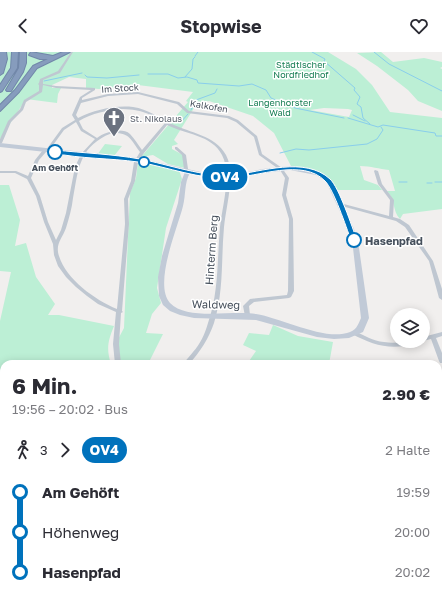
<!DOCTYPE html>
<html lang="de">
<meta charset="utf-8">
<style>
:root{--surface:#fff;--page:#f7f7f7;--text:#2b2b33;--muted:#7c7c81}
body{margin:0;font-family:"Golos Text",sans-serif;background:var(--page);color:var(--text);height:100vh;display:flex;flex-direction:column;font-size:15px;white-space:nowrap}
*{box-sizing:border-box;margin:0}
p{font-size:13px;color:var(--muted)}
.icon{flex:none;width:22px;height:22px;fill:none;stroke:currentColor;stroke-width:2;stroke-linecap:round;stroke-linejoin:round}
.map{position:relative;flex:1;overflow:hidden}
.drawer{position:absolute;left:0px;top:308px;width:442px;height:240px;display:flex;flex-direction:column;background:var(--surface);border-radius:12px 12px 0 0;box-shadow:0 2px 10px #0003}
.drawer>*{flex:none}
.badge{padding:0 8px;border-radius:13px;font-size:14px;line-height:26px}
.tools{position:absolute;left:390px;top:256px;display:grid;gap:8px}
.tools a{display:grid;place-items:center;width:40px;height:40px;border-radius:50%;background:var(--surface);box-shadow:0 2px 10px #0003;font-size:20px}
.map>.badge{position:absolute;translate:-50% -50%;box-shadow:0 0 0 2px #fff}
.legs{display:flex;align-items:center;gap:6px;height:44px;padding:0 12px;font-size:13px}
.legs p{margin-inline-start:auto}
.overview{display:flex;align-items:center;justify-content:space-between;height:68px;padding:0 12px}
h1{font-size:22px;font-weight:700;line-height:30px}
ul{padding:0 12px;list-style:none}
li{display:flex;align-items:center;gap:14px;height:40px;font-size:15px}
li i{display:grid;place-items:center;width:6px;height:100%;margin:0 5px;background:currentColor}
li i::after{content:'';width:10px;height:10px;margin:-5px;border:3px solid;border-radius:50%;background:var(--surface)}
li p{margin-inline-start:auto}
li:first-child i{background:linear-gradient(#0000 50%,currentColor 0)}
li:last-child i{background:linear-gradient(currentColor 50%,#0000 0)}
header{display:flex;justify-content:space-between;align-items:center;height:52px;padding:0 12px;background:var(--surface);font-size:18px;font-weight:700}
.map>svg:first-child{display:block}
</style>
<header><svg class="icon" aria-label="back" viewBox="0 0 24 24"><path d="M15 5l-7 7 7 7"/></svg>Stopwise<svg class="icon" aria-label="heart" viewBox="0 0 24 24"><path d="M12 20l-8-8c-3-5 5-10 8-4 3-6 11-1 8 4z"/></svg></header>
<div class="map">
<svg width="442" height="548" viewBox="0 0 442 548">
<rect width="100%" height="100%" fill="#f1efee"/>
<!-- green -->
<path fill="#bcefd5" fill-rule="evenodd" d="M0 0H328L356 17 372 33 390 60 442 66V157L403 162 400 167C392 159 396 148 387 139H395L389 118C379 117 371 114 360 114L364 128 378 133 382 138H337C327 119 310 117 291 114L274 81 253 64 209 49 196 53 174 88 178 92 172 94V97L183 103 185 116 168 112 153 103 141 105 188 50 186 49 193 40 138 33 99 37 86 36V27L69 25 52 33V36H61L58 42 57 51 26 47 0 87ZM324 56 348 57 352 58 349 65 310 58Z
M381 0 393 10 424 6 442 10V15L440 16 442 17V59L418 49 408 38 377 14 357 1Z
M105 92 122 94 114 104 97 103Z
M138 110 179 118 182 127 166 176 157 236 161 251 152 262 146 281 163 282 148 312H120L115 293 124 276 130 141 136 126Z
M0 133H9L20 168 15 194 26 191 36 225 55 252 48 263H59L114 274C108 289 106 296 111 312H4V544H257V548H0V269L11 220 0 219Z
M273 273 298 284 333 290 329 312H247L256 299 243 293 249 281 269 283Z
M442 338V548H319L314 544H438V339Z"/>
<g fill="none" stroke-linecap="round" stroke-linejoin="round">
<!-- stream -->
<path stroke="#89ceec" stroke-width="1" d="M312 0 325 7 324 9 355 36 354 38 360 45 357 52 361 55 363 66 370 72
M374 0 389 12 442 39
M195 4 198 0
M148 22H168L178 26 187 25 197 28 198 31 239 34 252 32 266 38 271 46 295 56 344 66
M85 23 87 25 107 26 139 23
M185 25 192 17 193 7 195 5
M44 29 82 21
M191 58 196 48 215 41 217 37
M353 63 365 69
M348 66 378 75 383 73 435 81 436 84H442
M181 70 188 62
M280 101 296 97 309 98 367 92 377 87 383 78 381 75
M399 130H407
M435 130H442
M427 131H432"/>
<!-- highway casing -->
<g stroke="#7187a9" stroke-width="2">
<path id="highway" d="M0 0H6L7 7 3 21 0 23Z
M12 0H18L17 16 2 39 0 40V33L11 16Z
M20 0H26V11L23 20 11 39H7L6 38 19 16Z
M31 0 53 4 63 0H70L37 16 19 40 0 59V53L15 38 33 14 48 7H40L29 3Z"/>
</g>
<!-- street -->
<path fill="#bfc7d1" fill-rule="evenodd" d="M71 0H73L60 21 43 28V32L56 34 95 36V38L82 46V48L108 42 138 40 179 50 189 59 229 64 238 68 257 84 262 102 282 116 289 126 286 143 293 167 294 239 291 245 289 246 254 250 249 254 250 263 249 264H245L243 254 250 247 287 243 288 239 289 167 282 143 285 126 280 118 259 103 254 85 236 70 227 66 187 61 177 52 138 42 108 44 81 51 76 63 78 66C94 58 115 53 133 55 148 57 159 66 172 72 190 81 215 83 226 103 236 121 226 154 224 175 221 207 224 239 214 271 209 286 200 300 189 312H183C186 308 190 304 193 300 200 292 205 282 208 271 219 240 217 207 220 175 222 155 232 122 222 103 212 83 185 82 167 73L144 101 138 110 135 129 128 147 129 172 122 259 123 260 121 261 119 292 121 312H115L113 292 116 260 98 252 87 244 76 235 66 225 58 214 54 203 53 192 44 170 36 144 27 127 15 121H0V119H16L28 124 35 108 43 98H46L62 76 75 68 72 63 80 45 91 38 56 36 43 33 42 40 26 50 23 58 11 70 2 91 0 92V87L8 69 20 57 24 48 39 39V33L38 32 39 31 40 27 58 19ZM123 57C143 58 148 61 165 71L142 98C138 93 135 87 130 82 122 75 105 80 97 86L83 77 79 69C92 61 107 58 123 57ZM76 70 81 79 95 87 81 102 75 115 66 161 61 178 56 188 48 170 40 144 31 126 39 108 46 100H48L64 78ZM114 81C130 81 131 88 140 100L134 110 131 129 124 147 125 172 117 257C95 248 66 227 59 204 55 192 62 187 66 176 69 166 72 156 73 146 76 131 77 115 85 102 90 93 103 83 114 81Z
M175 95H177L186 103 188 117 186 120 183 119 184 117 182 103 175 97Z
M375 118 378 119 382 132 394 148 393 165 400 167 409 173 433 209 442 237V248L439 246 429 209 405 175 396 169 338 153V152L340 151 389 164 390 148 378 132 374 119Z
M354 279C364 283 373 289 384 290 395 292 407 289 419 289 415 292 409 293 404 294 385 297 369 291 352 282L351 281 352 280Z
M442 280V284L436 286 442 301V311H440L439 309 431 287 423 289V285Z"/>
<!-- secondary -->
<path fill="#c1cad7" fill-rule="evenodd" d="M0 91 138 106 214 123H233L263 117 290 114 320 121 331 128 354 177 359 196 369 266 363 280 349 286 334 287 317 285 256 268 194 266 180 263 170 259 163 253 159 244 158 225 162 204 178 151 181 130 185 120 138 110 0 95ZM290 118 316 123 326 129 348 177 353 196 361 266C358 273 356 279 347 281 323 288 281 266 256 262 232 258 187 269 170 251 153 232 178 175 183 154 186 143 184 131 190 121L214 127H233L263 121Z"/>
<!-- highway -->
<use href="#highway" fill="#869cbd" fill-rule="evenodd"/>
</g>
<!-- line-1 -->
<path fill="#0072bc" stroke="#fff" d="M55 98C83 101 112 102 140 107 167 112 206 126 233 123 261 120 305 104 330 127 339 135 352 175 357 188L354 190 351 188C346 175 334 138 325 129 303 106 257 125 231 126 200 128 168 115 138 110 110 106 81 107 53 101Z"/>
<!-- icons -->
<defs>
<g id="church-pin" transform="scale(1.15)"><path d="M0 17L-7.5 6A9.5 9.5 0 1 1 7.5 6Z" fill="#6b7280" stroke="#fff"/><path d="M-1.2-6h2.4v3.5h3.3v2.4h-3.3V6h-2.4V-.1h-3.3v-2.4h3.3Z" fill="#fff"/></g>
</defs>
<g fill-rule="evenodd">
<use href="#church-pin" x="114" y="66"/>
</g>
<!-- markers -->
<g fill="#fff" stroke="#0072bc" stroke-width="2">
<circle cx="55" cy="100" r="7"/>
<circle cx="144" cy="110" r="5"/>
<circle cx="354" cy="188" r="7"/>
</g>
<g text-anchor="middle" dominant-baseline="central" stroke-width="3" stroke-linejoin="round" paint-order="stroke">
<!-- far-park labels -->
<g font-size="9" fill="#177e54" stroke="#fff">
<text x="301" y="12">Städtischer<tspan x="301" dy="10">Nordfriedhof</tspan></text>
<text x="280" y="50">Langenhorster<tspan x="280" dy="10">Wald</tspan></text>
</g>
<!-- far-street labels -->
<g font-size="9" fill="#46505c" stroke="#fff">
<text transform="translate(120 36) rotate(-4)">Im Stock</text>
<text transform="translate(209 54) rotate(10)">Kalkofen</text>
</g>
<!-- far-worship labels -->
<g font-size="9" fill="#5b616d" stroke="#fff" text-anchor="start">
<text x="130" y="66">St. Nikolaus</text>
</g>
<!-- far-stop labels -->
<g font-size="9" font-weight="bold" fill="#46505c" stroke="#fff">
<text x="55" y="115">Am Gehöft</text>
</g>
<!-- stop labels -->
<g font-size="11" font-weight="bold" fill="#46505c" stroke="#fff" text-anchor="start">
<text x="365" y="188">Hasenpfad</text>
</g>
<!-- street labels -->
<g font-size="11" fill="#46505c" stroke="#fff">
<text transform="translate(211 198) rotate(-86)">Hinterm Berg</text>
<text transform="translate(216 252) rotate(1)">Waldweg</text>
</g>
</g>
</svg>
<div class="tools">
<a><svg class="icon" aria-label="layers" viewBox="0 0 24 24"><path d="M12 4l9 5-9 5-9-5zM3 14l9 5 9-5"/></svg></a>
</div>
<b class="badge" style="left:225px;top:125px;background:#0072bc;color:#fff">OV4</b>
<section class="drawer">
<div class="overview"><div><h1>6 Min.</h1><p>19:56 – 20:02 · Bus</p></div><b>2.90 €</b></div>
<div class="legs"><svg class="icon" aria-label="walk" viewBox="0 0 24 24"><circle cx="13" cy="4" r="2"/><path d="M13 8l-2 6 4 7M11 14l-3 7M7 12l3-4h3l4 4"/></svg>3<svg class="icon" aria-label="forward" viewBox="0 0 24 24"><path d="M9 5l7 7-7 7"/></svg><b class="badge" style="background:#0072bc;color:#fff">OV4</b><p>2 Halte</p></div>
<ul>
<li><i style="color:#0072bc"></i><b>Am Gehöft</b><p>19:59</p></li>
<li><i style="color:#0072bc"></i><span>Höhenweg</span><p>20:00</p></li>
<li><i style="color:#0072bc"></i><b>Hasenpfad</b><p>20:02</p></li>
</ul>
</section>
</div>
